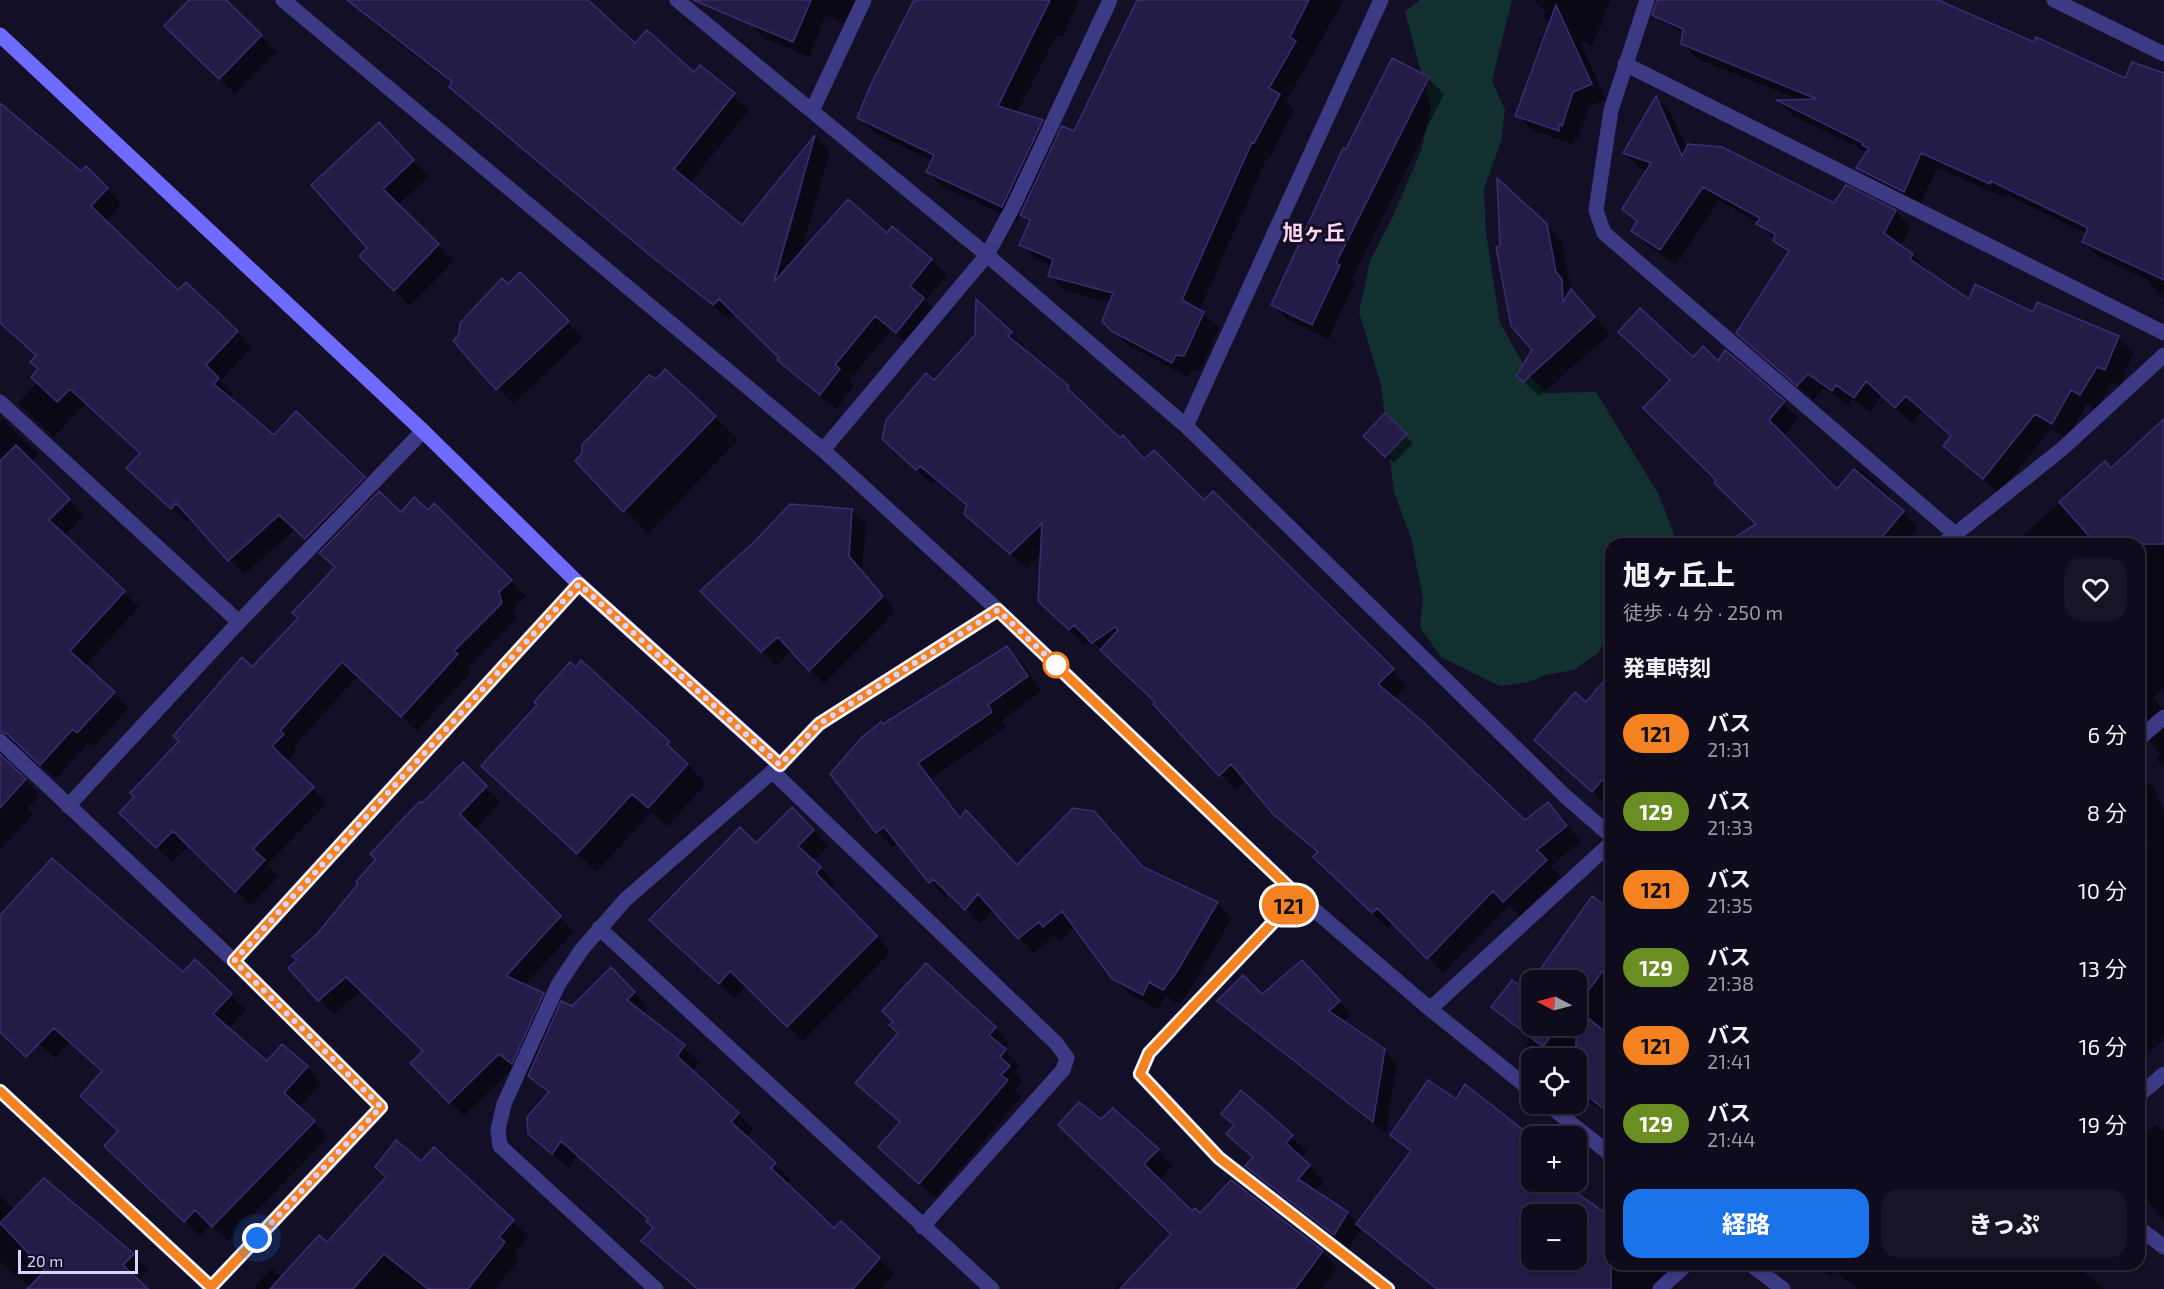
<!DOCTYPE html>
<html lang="ja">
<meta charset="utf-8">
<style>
:root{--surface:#0e0b1c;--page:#171425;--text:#f1f3f6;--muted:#9b9ba3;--line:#2e2b3b;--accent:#1a73e8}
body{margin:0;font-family:"Exo 2","Noto Sans JP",sans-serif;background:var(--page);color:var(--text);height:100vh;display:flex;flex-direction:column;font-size:22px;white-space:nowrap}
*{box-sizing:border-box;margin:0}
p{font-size:20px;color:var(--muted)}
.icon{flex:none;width:33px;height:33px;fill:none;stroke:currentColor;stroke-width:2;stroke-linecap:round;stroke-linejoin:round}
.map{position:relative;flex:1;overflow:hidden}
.details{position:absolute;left:1605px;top:538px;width:540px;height:732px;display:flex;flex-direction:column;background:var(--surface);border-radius:18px;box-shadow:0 3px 9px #0003,0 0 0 2px var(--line)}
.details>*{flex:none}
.badge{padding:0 12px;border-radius:20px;font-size:21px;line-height:39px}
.needle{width:39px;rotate:276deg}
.controls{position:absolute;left:1521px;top:970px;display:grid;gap:12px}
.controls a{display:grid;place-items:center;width:66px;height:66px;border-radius:12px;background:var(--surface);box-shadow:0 3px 9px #0003,0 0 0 2px var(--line);font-size:30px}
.scale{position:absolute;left:18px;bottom:15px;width:120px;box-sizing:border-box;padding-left:6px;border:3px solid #d9d4ff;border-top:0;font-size:16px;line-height:21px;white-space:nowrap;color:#d9d4ff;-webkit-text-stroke:4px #130f26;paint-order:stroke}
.you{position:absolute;width:30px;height:30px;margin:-15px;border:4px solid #fff;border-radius:50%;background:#1a73e8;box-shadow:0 0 0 9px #1a73e833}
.map>.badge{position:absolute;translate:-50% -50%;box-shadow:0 0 0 3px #fff}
h2{padding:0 18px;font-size:22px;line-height:54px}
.round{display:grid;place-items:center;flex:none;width:63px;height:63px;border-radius:18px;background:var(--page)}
.summary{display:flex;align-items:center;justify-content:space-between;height:102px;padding:0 18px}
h1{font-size:28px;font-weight:800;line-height:45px}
.cta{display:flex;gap:12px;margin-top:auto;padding:12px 18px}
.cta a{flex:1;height:69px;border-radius:18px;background:var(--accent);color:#fff;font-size:24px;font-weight:800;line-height:69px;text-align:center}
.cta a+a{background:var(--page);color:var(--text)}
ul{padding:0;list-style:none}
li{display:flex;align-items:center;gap:18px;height:78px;padding:0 18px}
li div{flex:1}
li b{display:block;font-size:22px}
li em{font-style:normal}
li .badge{min-width:66px;font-weight:700;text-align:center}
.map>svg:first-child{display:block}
</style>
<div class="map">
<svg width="2164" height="1289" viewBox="0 0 2164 1289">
<rect width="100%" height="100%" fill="#130f26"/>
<!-- green -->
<path fill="#12302f" d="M1420 0H1512L1492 81 1505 110 1501 141 1484 189 1486 233 1500 323 1530 376 1546 393 1596 392 1658 493 1678 544H1611V628L1598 653 1574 670 1545 675 1529 682 1500 686 1441 657 1420 627 1423 599 1411 538 1394 492 1381 385 1359 312 1370 261 1394 214 1421 151 1431 108 1405 12Z"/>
<!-- shadow -->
<path fill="#0007" fill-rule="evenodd" d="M191 0H224L277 52 235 94 166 26Z
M351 0H586L636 45 695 74 700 67 749 110 689 184 742 227 816 137 830 152 801 253 887 235 893 228 947 275 925 301 939 314 912 348 891 330 849 381 854 386 836 409 795 375 735 313 730 319 669 272 466 102 451 86 452 84 383 31ZM803 186 773 289 770 288 798 190Z
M736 0H862L852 26 826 15 809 57 764 38 748 22Z
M915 0H1079L1063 36H1056L1017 113 1042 122 1058 138 1075 132 1106 63 1142 0H1344L1286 102 1294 110 1270 157 1268 156 1199 311 1219 328 1200 370H1192L1188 377 1129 346 1104 321 1111 303 1065 291 1050 275 1052 266 1037 260 1021 244 1030 224 1021 214 1017 221 943 187 928 172 933 161 874 133 859 117Z
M1534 0H1611L1592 46 1580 41 1606 100 1589 107 1578 140 1574 138V145L1533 131 1517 115 1551 24 1543 16 1545 11Z
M1675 0H1934L2164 114V298L2149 283 2150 281 2099 257 2083 242 2087 234 2007 195 2006 198 1937 168 1920 207 1873 184 1858 168 1868 152 1793 116 1779 102 1802 101 1698 59 1682 43 1684 36 1666 20Z
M1428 78 1444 94 1352 279 1355 282 1328 339 1288 320 1273 304 1346 151Z
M1657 99 1671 113 1687 150 1835 205 1846 187 1896 212 1911 227 1900 247 1912 255 1928 270 1926 272 1969 301 2033 314 2118 337 2134 352 2120 385 2113 382 2096 410 2087 404 2068 438 2051 429 1999 493 1945 446 1953 437 1922 411 1912 423 1882 395 1870 412 1852 399 1848 405 1824 388 1814 400 1738 333 1789 254 1759 223 1719 201 1676 264 1648 246 1633 231 1638 223 1624 209 1648 171 1640 168 1625 153Z
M0 105 81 173 86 168 122 204 105 222 178 293 186 284 252 347 220 381 233 394 229 398 275 437 296 413 401 514 428 512 434 505 526 596 513 608 516 619 468 667 472 671 417 731 358 676 294 746 298 750 286 762 327 803 267 865 279 876 251 905 189 845 172 862 121 812 299 618 337 568 295 529 244 575 191 517 187 522 143 482 142 453 86 403 54 437 18 403 38 382 40 370 37 356 0 324Z
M394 140 429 177 398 205 454 261 410 306 361 256 369 248Z
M1546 225 1562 241 1571 289 1610 334 1539 396 1517 375 1534 350Z
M520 274 583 338 513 404 455 341Z
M977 302 1026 348 1024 351 1068 387 1120 440 1123 437 1145 460 1204 502 1213 493 1408 686 1394 699 1525 822 1548 804 1563 819 1581 842 1551 866 1561 877 1519 916 1509 905 1443 973 1393 922 1388 928 1330 872 1319 853 1274 813 1246 780 1235 790 1157 702 1090 639 1085 645 1055 617 1042 553 1027 568 981 529 968 507 936 480 932 484 899 454 934 382 976 336Z
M1726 352 1799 418 1783 437 1838 491 1858 466 1890 495 1888 499 1918 527 1904 544H1742L1737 538 1758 524 1718 480 1694 359 1719 363Z
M656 381 715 417 738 440 648 534 577 461Z
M1385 415 1413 443 1394 463 1365 436Z
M2 419 39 454 31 462 84 515 64 536 139 607 85 666 129 708 93 747 89 743 56 779 23 748 13 746 5 755 7 763 40 795 28 808 34 814 0 850V422Z
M2164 429V688L2153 698 2164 711V768L2156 759 2161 755 2139 730V544H2013L2105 463 2111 469Z
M851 510 866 524 862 571 896 611 824 684 792 650 776 666 703 591Z
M1007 648 1022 663 1042 691 1002 720 1006 727 931 779 961 818 1018 867 1109 828 1145 870 1217 903 1232 918 1191 988 1178 1004 1165 996 1158 1009 1129 994 1113 978 1075 927 1059 941 1054 936 1034 953 993 909 981 924 949 893 945 897 898 842 892 847 877 832 832 774 883 726Z
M581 663 669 743 706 784 668 826 652 812 597 872 502 786Z
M1611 675V802L1608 806 1552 755 1587 704Z
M463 764 500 802 474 830 574 932 524 986 543 994 559 1010 572 1007 611 969 649 1008 643 1014 700 1062 692 1072 754 1129 746 1138 790 1179 786 1184 835 1230 879 1259 895 1274 881 1289H697L643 1241 655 1228 649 1220 578 1155 568 1168 530 1134 549 1094 528 1074 526 1077 514 1067 464 1116 412 1063 424 1051 361 991 334 1014 291 968 422 805Z
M2139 774 2154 788 2164 811V1039L2139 1061V846L2150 847 2139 833Z
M792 810 828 846 813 861 835 883 830 889 891 952 803 1041 747 985 735 999 667 936Z
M1611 912V1117L1576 1092V1059H1533L1525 1051 1528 1038 1493 1007 1532 1026H1576V981H1534Z
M0 917 183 974 231 995 246 1010 228 1029 267 1063 307 1068 321 1083 299 1108 328 1137 228 1241 211 1224 200 1236 121 1160 119 1132 104 1072 70 1042 55 1058 0 1012Z
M1314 975 1352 1015 1343 1022 1384 1051 1397 1064 1386 1133 1219 1001 1261 996Z
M995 1028 1009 1043 1004 1049 1019 1065 1014 1072 1023 1081 1015 1090 1022 1096 935 1198 881 1147Z
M1242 1092 1307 1151 1300 1158 1324 1181 1315 1192 1347 1213 1358 1224 1411 1153 1392 1135 1532 1182H1558L1611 1219V1264H1678L1677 1288 1663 1289 1654 1283 1651 1289H1600L1552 1260H1576V1215H1532V1260H1543L1559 1289H1436L1362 1228 1349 1248 1262 1180 1247 1166 1254 1158 1243 1149 1235 1127 1223 1114Z
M1113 1110 1173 1166 1159 1180 1192 1213 1322 1252 1337 1267 1322 1289H1116L1122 1282 1126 1285 1173 1235 1102 1121Z
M2156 1125 2164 1133V1220L2139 1191V1139Z
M434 1149 529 1237 514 1253 519 1259 495 1289H252L272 1268 282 1278 327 1244Z
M0 1196 15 1210 133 1255 148 1270 137 1281 146 1289H32L0 1262Z
M1815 1264H2074L2104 1289H1858L1834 1270 1830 1276Z"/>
<!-- building -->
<path fill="#241b47" stroke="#3b2d73" stroke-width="1.5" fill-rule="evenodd" d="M189 0H226L262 35 219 79 164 26Z
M347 0H588L635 43 647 30 694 72 700 65 735 93 674 169 742 225 815 135 774 282 848 199 887 233 892 226 932 259 910 286 924 298 896 333 875 316 835 365 840 369 820 395 777 360 779 358 719 299 713 305 652 257 449 87 452 82Z
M693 0H811L793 42Z
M914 0H1050L998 106 1043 120 1002 207 926 172 934 155 857 118 871 84Z
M1137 0H1309L1290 37 1296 41 1269 88 1280 94 1254 143 1252 142 1182 300 1204 312 1184 356 1176 355 1172 363 1111 331 1102 321 1113 293 1048 276 1053 259 1019 245 1030 220 1020 215 1062 126 1074 131Z
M1657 0H1938L2034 42 2036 37 2125 78 2132 62 2164 73V280L2082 242 2088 228 1991 181 1990 184 1921 153 1904 192 1856 168 1869 148 1862 145 1863 143 1776 100 1817 99 1681 44 1683 29 1652 15Z
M1556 5 1592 84 1573 92 1562 126 1559 124V131L1515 116Z
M1392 58 1429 77 1336 263 1340 265 1312 325 1271 305 1343 148 1346 149Z
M1656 96 1682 156 1688 144 1722 147 1834 203 1846 185 1896 210 1884 233 1913 254 1910 259 1969 299 1975 284 2033 312 2037 302 2119 336 2105 370 2097 367 2080 395 2071 390 2052 424 2035 414 1983 479 1943 446 1951 436 1906 396 1895 408 1866 381 1854 398 1836 385 1832 391 1808 374 1797 386 1736 333 1789 251 1773 241 1775 234 1756 224 1760 218 1703 187 1660 250 1631 231 1637 221 1622 209 1651 163 1623 153Z
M0 103 81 171 86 166 108 188 91 206 178 290 186 282 238 331 206 365 219 378 214 384 274 435 296 411 365 477 305 539 279 515 228 561 176 503 171 509 126 468 140 453 70 389 57 402 31 377 38 369 30 362 36 355 0 323Z
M379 122 414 160 383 189 439 244 394 291 359 256 367 248 311 185Z
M1497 178 1547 224 1556 272 1562 279 1563 302 1571 289 1595 317 1523 382 1516 376 1532 350 1511 326 1496 247 1500 246Z
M520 272 569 321 496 390 453 341 459 334 460 323 502 278 508 284Z
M976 299 1012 332 1008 336 1069 386 1067 388 1120 438 1123 435 1144 459 1154 450 1204 500 1213 491 1394 669 1378 684 1422 721 1525 820 1548 802 1567 826 1537 850 1547 860 1503 902 1493 891 1427 959 1377 908 1372 913 1313 857 1318 852 1273 814 1231 764 1219 776 1153 704 1155 702 1100 650 1118 630 1115 627 1092 643 1074 625 1069 630 1038 601 1042 523 1010 554 964 514 967 505 920 466 916 470 882 439 886 420 926 373 934 380 975 335Z
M1640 308 1693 357 1703 346 1718 361 1725 350 1785 401 1769 420 1837 489 1854 469 1904 511 1876 544H1724L1756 524 1714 483 1716 480 1643 408 1670 380 1618 332Z
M665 369 716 416 623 512 575 461 582 453V445L649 375 656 379Z
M1385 413 1407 434 1385 457 1363 436Z
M2164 419V544H2096L2059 502 2105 461 2111 468Z
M16 445 70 499 49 520 125 591 70 651 115 692 77 733 73 729 40 765 7 734 0 732V461Z
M379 491 401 512 414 497 428 510 434 503 512 580 499 592 502 603 454 651 458 654 401 717 342 662 280 731 284 734 272 746 314 787 253 849 265 860 235 892 173 831 156 848 119 813 134 797 130 793 179 741 173 736 242 657 252 667 298 618 292 613 335 567 319 553Z
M790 504 852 509 849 556 883 596 809 671 778 637 761 652 700 591 754 542Z
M1007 646 1028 676 988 705 992 712 918 763 960 818 966 810 1017 865 1073 808 1094 811 1143 867 1218 902 1176 973 1163 990 1149 982 1143 995 1112 979 1062 911 1043 927 1039 922 1018 939 978 894 965 910 933 879 929 883 884 827 876 833 830 774 862 737 881 722 883 724Z
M581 660 670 742 667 744 688 764 648 808 632 794 577 854 481 766 537 705 534 702 570 662 576 667Z
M1611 673V770L1592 792 1534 740 1575 692 1586 702Z
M0 754 26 779 0 808Z
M463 762 487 786 460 814 561 916 506 976 544 993 512 1064 499 1054 449 1103 410 1063 423 1051 346 977 318 1001 288 968 297 960 292 956 317 934 358 884 356 882 376 859 370 854 420 801 422 803Z
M792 807 814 830 798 846 821 867 816 873 877 936 787 1027 730 971 719 984 649 920 740 827 756 843Z
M52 858 183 972 195 959 232 994 213 1014 267 1061 282 1044 308 1066 284 1093 315 1121 212 1227 195 1210 184 1222 104 1146 118 1131 80 1096 102 1071 54 1028 26 1057 0 1032V915Z
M1592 896 1611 910V960L1576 1007V981H1532Z
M1302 960 1340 1001 1329 1011 1385 1049 1373 1122 1217 1001 1243 975 1262 994Z
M926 963 996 1027 989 1035 1006 1049 1000 1057 1010 1066 1001 1075 1008 1080 919 1184 878 1147 900 1122 855 1083 898 1033 889 1025 893 1022 882 1011Z
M611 967 635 992 627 1000 685 1045 677 1056 739 1113 731 1122 776 1163 771 1168 834 1228 841 1221 880 1258 853 1289H698L641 1241 653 1228 646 1221 648 1219 561 1141 552 1154 528 1134 527 1117 549 1092 528 1076 561 1001 572 1006Z
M1512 980 1526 990 1532 982V1026H1558L1543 1047 1491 1007Z
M1576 1009 1611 1036V1115L1576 1087Z
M1428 1080 1456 1099 1465 1084 1532 1137V1182H1561L1611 1217V1289H1437L1356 1224 1411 1151 1390 1135ZM1532 1215H1576V1260H1532Z
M1241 1090 1293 1135 1286 1143 1310 1165 1298 1179 1348 1212 1334 1235 1245 1166 1253 1157 1226 1134 1234 1125 1221 1114Z
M1079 1102 1101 1119 1113 1108 1159 1149 1144 1164 1192 1211 1195 1208 1200 1213 1231 1180 1323 1251 1295 1289H1120L1171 1234 1058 1125Z
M396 1140 421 1161 434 1147 514 1220 499 1237 505 1242 468 1289H428L384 1254 353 1289H270L319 1235 327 1242 386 1177 375 1167Z
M44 1178 134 1254 123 1265 148 1289H27L45 1271 0 1223Z"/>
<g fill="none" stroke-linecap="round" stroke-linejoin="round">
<!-- street -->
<path stroke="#3d3a85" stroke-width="15" d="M283 0 823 450 998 610 1298 896 1430 1009 1532 1091
M677 0 987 255 1186 426 1566 797 1611 836
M1647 0 1611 110 1596 210 1604 233 1955 534
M2054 0 2164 54
M1625 64 2164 333
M812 111 864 0
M0 402 239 622
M1186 426 1381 0
M823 450 987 255 1013 207 1110 0
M1943 544 2062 449 2164 355
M2139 739 2164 717
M0 741 234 961 381 1107 209 1289
M773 772 1056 1043 1067 1058 1063 1070 922 1227
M68 806 239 622 423 431
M1298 896 1149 1053 1140 1074 1219 1158 1388 1289
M599 928 992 1289
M234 961 579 584
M1430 1009 1611 843
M0 1091 211 1287
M2139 1095 2164 1074
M1547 1104 1611 1155
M2139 1228 2164 1247
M1750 1264 1783 1289
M656 1289 500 1146 498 1130 504 1104 558 985 582 949 626 899 780 765 819 724 998 610
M1660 1289 1687 1264"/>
<!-- secondary -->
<path stroke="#6f6bff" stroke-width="15" d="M0 35 423 431 579 584 780 765"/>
</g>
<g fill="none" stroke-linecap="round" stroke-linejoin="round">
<!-- line casing -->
<g stroke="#fff" stroke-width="14">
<path id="line" d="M0 1091 211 1287 381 1107 234 961 579 584 780 765 819 724 998 610 1298 896 1149 1053 1140 1074 1219 1158 1388 1289"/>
</g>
<!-- line -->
<use href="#line" stroke="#f58220" stroke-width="9"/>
<!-- walk -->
<path stroke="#d9d4ff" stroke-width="6" stroke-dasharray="0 10.8" d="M257 1238 381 1107 234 961 579 584 780 765 819 724 998 610 1056 665"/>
</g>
<!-- markers -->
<circle fill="#fff" stroke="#f58220" stroke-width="3" cx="1056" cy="665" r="12"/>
<g text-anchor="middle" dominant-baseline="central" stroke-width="6" stroke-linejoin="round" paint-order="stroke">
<!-- quarter labels -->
<g font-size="21" font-weight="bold" fill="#ffd6f0" stroke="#130f26">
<text x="1314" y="231">旭ヶ丘</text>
</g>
</g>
</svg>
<div class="controls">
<a><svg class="needle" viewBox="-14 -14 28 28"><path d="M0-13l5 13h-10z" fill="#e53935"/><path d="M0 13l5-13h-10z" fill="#9b9ba3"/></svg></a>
<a><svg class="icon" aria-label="locate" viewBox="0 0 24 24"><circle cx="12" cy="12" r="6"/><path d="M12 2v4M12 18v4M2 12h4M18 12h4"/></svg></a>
<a>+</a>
<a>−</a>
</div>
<div class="scale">20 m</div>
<div class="you" style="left:257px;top:1238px"></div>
<b class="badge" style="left:1289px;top:905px;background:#f58220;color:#111">121</b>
<section class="details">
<div class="summary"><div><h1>旭ヶ丘上</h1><p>徒歩 · 4 分 · 250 m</p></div><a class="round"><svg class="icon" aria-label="heart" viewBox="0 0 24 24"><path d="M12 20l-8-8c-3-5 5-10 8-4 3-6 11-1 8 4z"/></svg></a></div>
<h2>発車時刻</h2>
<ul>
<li><span class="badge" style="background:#f58220;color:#111">121</span><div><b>バス</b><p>21:31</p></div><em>6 分</em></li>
<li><span class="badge" style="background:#6b8e23;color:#fff">129</span><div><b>バス</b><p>21:33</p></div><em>8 分</em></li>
<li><span class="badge" style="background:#f58220;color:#111">121</span><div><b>バス</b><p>21:35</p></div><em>10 分</em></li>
<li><span class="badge" style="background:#6b8e23;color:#fff">129</span><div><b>バス</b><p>21:38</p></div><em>13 分</em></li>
<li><span class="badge" style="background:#f58220;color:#111">121</span><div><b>バス</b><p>21:41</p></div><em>16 分</em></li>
<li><span class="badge" style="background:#6b8e23;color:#fff">129</span><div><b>バス</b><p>21:44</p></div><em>19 分</em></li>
</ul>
<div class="cta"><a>経路</a><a>きっぷ</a></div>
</section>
</div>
